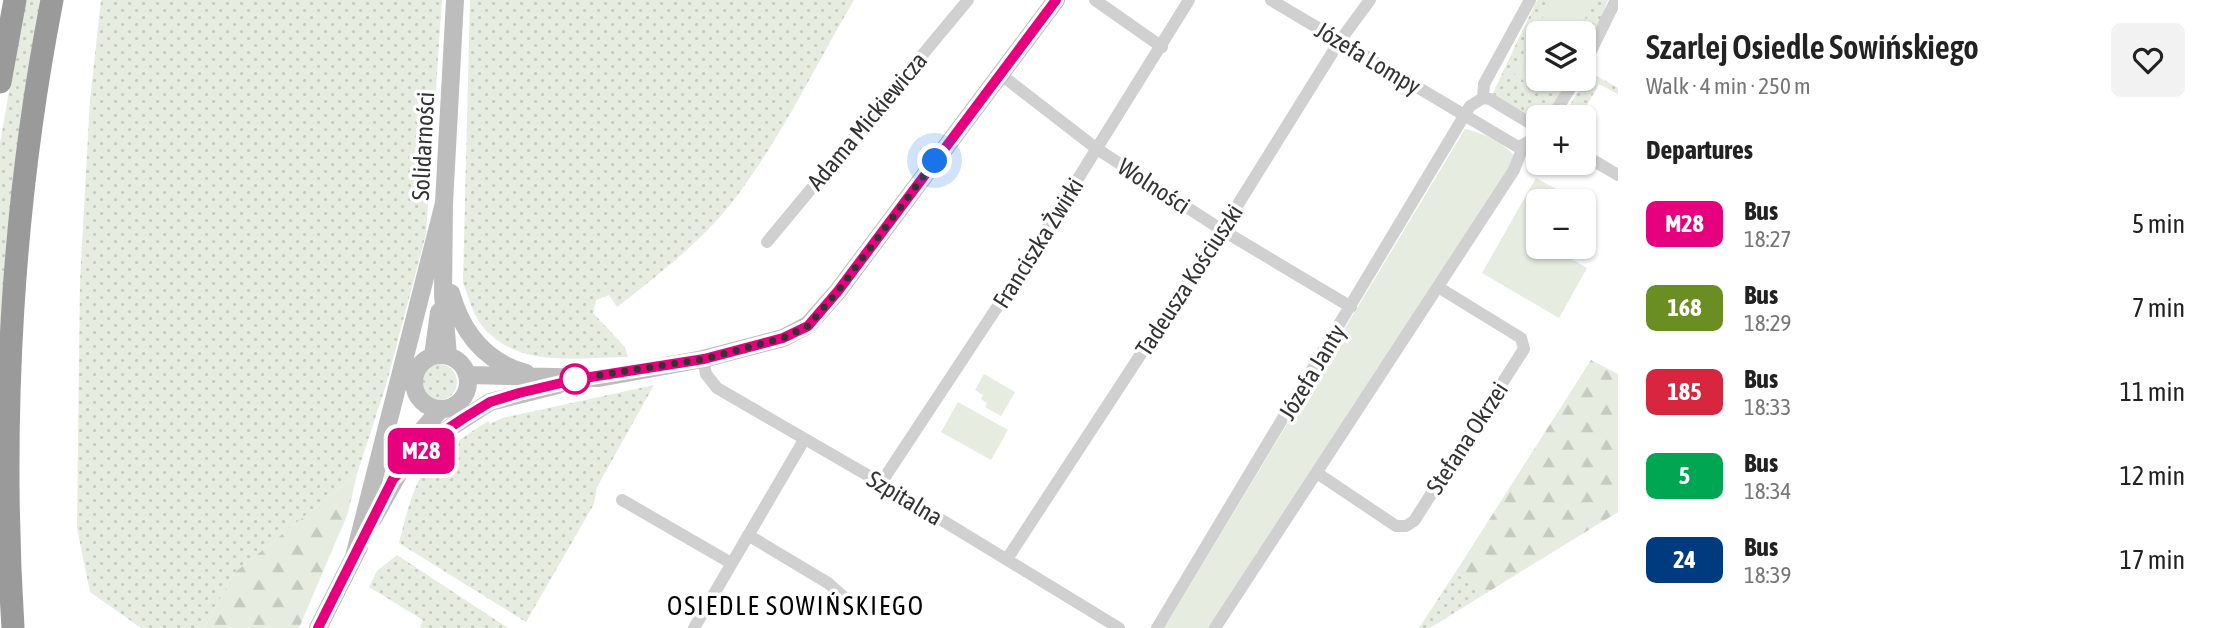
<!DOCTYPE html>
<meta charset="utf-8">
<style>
:root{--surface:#fff;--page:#f2f2f2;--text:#222;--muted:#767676}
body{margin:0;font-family:"Asap Condensed",sans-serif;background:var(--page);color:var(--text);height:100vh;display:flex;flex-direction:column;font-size:26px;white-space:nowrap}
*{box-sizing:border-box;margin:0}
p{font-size:23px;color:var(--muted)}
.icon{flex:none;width:38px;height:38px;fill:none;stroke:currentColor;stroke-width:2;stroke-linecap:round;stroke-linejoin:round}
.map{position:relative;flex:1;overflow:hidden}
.details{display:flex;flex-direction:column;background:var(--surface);width:595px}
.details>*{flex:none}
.badge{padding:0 14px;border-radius:10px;font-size:24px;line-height:46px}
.buttons{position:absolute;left:1526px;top:21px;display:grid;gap:14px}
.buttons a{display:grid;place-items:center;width:70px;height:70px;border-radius:10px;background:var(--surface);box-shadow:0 2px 5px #0004;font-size:35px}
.you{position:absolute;width:35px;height:35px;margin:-18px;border:5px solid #fff;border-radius:50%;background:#1a73e8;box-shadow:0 0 0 10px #1a73e833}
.map>.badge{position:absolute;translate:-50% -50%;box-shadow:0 0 0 4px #fff}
h2{padding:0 28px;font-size:26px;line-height:63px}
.round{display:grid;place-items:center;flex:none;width:74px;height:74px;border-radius:10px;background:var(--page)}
.summary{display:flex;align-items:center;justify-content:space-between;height:119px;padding:0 28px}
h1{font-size:33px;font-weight:600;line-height:52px}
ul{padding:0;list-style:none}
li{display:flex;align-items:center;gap:21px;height:84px;padding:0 28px}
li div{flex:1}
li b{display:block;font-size:26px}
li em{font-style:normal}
li .badge{min-width:77px;font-weight:700;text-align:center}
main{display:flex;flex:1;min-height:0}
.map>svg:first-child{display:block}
</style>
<main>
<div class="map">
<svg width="1618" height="628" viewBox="0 0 1618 628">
<defs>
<pattern id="grass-dots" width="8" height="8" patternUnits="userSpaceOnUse" patternTransform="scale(1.75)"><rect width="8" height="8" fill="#e6ecdf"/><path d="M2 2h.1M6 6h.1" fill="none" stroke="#c6cbc0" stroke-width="1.8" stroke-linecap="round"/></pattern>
<pattern id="forest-firs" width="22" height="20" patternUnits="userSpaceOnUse" patternTransform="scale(1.75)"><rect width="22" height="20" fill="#e6ecdf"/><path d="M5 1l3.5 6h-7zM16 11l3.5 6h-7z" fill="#c6cbc0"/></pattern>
</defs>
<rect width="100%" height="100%" fill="#fff"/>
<!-- grass -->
<path fill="url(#grass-dots)" d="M25 0H45L0 422V143Z
M101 0H442L426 234 386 385 357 474 234 573 204 628H141L90 592 77 528 80 280 90 100Z
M470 0H854C817 63 785 130 742 189 709 236 662 272 617 307L609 295 596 300 593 313 625 347 628 357C577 357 515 370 480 323 472 312 468 295 463 283Z
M1537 0H1608L1584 64V33H1538V79H1574L1548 117H1538V122L1492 95Z
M1590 72 1618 88V94L1599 84 1586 107 1583 105 1575 117 1567 110Z
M421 382a18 18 0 1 1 36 0a18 18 0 1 1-36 0Z
M654 385 597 487 594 504 526 622 399 543C405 520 410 497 421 476 429 459 471 432 488 421L490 424 502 418Z
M397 555 508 628H420L423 620 369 587 377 571Z
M1455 573 1488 592 1430 628H1419Z"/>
<!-- forest -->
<path fill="url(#forest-firs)" d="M1591 360 1618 374V512L1488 592 1455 573Z
M357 474 348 513 299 628H204L234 573Z"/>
<!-- park -->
<path fill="#e6ecdf" d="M1552 0H1594L1578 33H1538V79H1551L1542 94 1513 73Z
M1465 129C1484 133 1506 144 1518 160L1212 628H1164Z
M1536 178 1578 201H1538V247H1558L1557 250 1587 268 1559 318 1482 273Z
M984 374 1015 392 1001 416 985 407 987 403 981 399 983 395 975 390Z
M958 402 1008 430 991 460 941 432Z"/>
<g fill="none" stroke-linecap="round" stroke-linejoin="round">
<!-- street -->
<path stroke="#d0d0d0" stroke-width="12" d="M1095 0 1162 47
M1271 0 1518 147 1538 137
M1584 65 1616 0
M1000 74 1097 149 1222 230 1351 307
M1483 98 1484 84 1530 0
M1552 117 1576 79
M1584 155 1618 175
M767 242 968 0
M703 359 706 374 717 388 881 483 1119 628
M1317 473 1396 526H1406L1414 521 1524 349 1521 338 1438 287
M881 483 1015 280 1189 0
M622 500 731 563
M748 535 828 583 848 601
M1007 559 1222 230 1339 42 1370 0
M694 628 804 440
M1157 628 1470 106 1483 98 1490 99 1538 128
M1215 628 1514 170 1523 147"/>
<!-- secondary -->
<path stroke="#bdbdbd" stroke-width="18" d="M451 293C462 332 485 362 526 373
M414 382a27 27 0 1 1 54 0a27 27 0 1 1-54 0Z
M433 356 439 312
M448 356 443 295 444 203 455 0
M467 375 599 378 703 359 783 338 808 325 838 291 1056 0
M414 458 434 438 490 402 558 385
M373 519 424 428 440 410
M354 557 444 203
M318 628 359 547"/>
<!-- highway -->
<path stroke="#9a9a9a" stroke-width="23" d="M0 82 15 0
M13 628C0 420 12 205 52 0"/>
</g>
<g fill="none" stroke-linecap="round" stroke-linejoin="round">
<!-- line casing -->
<g stroke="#fff" stroke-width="16">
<path id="line" d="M318 628 393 479 434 438 464 418 490 402 519 393 578 379 704 359 783 338 808 326 838 291 1056 0"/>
</g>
<!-- line -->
<use href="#line" stroke="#e6007e" stroke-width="10"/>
<!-- walk -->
<path stroke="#333" stroke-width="7" stroke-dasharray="0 12.6" d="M575 379 704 359 783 338 808 326 838 291 935 161"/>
</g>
<!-- markers -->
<circle fill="#fff" stroke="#e6007e" stroke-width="3.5" cx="575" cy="379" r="14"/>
<g text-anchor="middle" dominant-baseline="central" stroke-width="7" stroke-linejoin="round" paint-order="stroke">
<!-- street labels -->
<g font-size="24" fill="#333" stroke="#fff">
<text transform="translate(1368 58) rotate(31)">Józefa Lompy</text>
<text transform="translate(867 121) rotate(-50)">Adama Mickiewicza</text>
<text transform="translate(423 146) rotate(-87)">Solidarności</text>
<text transform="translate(1154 186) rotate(33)">Wolności</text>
<text transform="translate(1038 243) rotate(-58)">Franciszka Żwirki</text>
<text transform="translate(1189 280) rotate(-57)">Tadeusza Kościuszki</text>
<text transform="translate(1312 372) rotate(-59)">Józefa Janty</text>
<text transform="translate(1467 438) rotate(-57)">Stefana Okrzei</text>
<text transform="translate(905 498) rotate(31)">Szpitalna</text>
</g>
<!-- neighbourhood labels -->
<g font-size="26" letter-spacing="2" fill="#000" stroke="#fff">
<text x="796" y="606">OSIEDLE SOWIŃSKIEGO</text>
</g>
</g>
</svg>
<div class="buttons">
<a><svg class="icon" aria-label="layers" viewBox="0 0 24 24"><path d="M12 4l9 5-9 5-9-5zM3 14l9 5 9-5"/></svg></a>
<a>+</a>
<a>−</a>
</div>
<div class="you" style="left:935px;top:161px"></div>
<b class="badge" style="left:421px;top:451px;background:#e6007e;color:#fff">M28</b>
</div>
<section class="details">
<div class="summary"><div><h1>Szarlej Osiedle Sowińskiego</h1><p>Walk · 4 min · 250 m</p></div><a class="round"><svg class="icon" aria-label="heart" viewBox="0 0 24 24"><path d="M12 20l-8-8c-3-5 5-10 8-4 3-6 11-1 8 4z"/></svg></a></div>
<h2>Departures</h2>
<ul>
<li><span class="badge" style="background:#e6007e;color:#fff">M28</span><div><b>Bus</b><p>18:27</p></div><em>5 min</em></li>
<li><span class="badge" style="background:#6b8e23;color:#fff">168</span><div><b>Bus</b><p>18:29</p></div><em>7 min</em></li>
<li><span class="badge" style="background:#d7263d;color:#fff">185</span><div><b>Bus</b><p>18:33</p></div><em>11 min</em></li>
<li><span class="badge" style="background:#00a651;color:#fff">5</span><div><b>Bus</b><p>18:34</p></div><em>12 min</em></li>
<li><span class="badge" style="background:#003b80;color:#fff">24</span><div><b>Bus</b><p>18:39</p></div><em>17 min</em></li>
</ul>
</section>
</main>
